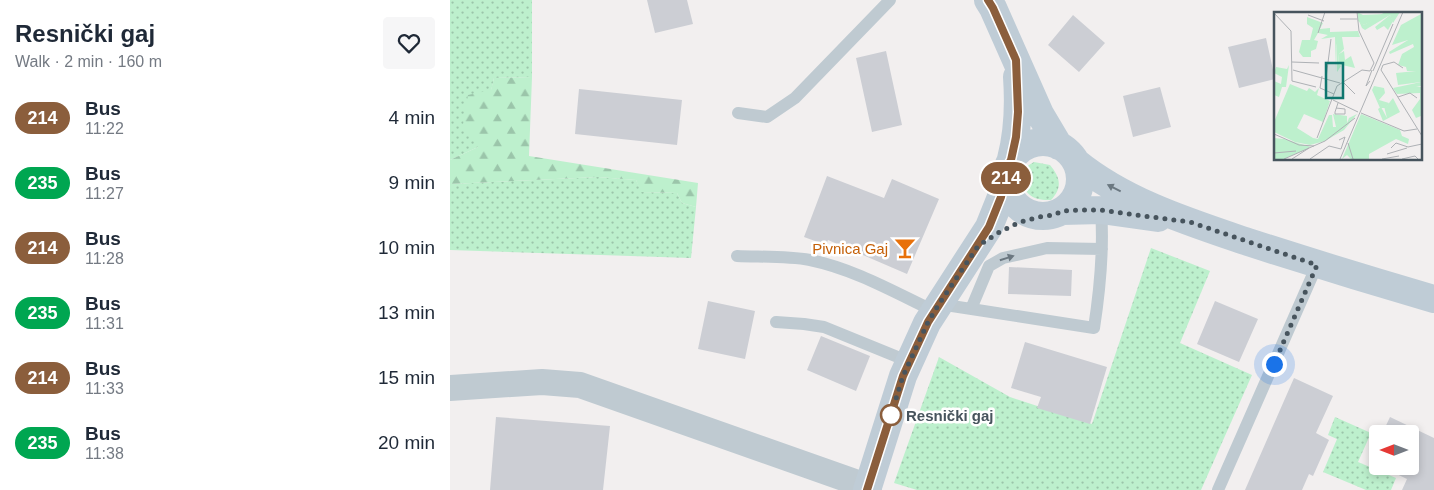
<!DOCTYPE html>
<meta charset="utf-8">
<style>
:root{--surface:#fff;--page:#f6f6f7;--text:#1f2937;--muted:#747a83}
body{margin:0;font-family:Arial,sans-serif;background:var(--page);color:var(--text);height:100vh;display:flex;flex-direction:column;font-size:19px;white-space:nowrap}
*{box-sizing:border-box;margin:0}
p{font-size:16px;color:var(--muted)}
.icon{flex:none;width:28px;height:28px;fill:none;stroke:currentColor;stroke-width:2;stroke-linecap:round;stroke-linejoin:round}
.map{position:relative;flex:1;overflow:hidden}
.details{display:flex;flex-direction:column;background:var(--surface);width:450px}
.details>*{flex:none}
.badge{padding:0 10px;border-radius:16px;font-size:18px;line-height:32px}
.needle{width:32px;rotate:270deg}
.tools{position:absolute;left:919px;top:425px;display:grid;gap:10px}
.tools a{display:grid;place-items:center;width:50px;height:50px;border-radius:5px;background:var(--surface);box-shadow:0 2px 8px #0003;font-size:25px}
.you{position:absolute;width:25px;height:25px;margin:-12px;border:4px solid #fff;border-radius:50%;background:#1a73e8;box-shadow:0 0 0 8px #1a73e833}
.map>.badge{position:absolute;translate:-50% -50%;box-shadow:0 0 0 2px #fff}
.round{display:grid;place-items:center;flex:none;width:52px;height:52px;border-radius:5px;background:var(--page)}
.headline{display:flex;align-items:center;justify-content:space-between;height:85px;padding:0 15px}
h1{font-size:24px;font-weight:700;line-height:38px}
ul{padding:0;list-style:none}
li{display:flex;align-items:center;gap:15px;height:65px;padding:0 15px}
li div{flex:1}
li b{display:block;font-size:19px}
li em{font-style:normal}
li .badge{min-width:55px;font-weight:700;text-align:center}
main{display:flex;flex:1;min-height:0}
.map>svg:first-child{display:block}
</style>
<main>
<section class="details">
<div class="headline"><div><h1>Resnički gaj</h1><p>Walk · 2 min · 160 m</p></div><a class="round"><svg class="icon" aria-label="heart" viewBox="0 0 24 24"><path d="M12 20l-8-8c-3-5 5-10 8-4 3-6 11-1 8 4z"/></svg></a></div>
<ul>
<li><span class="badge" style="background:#8b5e3c;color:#fff">214</span><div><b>Bus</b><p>11:22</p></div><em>4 min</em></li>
<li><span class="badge" style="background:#00a651;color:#fff">235</span><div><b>Bus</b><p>11:27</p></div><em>9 min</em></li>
<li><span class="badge" style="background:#8b5e3c;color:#fff">214</span><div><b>Bus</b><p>11:28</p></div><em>10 min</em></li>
<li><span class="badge" style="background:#00a651;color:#fff">235</span><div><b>Bus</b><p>11:31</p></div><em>13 min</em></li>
<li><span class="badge" style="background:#8b5e3c;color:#fff">214</span><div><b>Bus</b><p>11:33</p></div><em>15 min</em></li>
<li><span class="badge" style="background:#00a651;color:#fff">235</span><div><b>Bus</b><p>11:38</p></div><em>20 min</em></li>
</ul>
</section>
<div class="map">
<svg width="984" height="490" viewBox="0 0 984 490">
<defs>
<pattern id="grass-dots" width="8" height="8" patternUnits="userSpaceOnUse" patternTransform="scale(1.25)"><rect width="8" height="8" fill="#bdf0cd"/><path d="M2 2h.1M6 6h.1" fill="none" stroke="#9bc5aa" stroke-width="1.8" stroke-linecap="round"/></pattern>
<pattern id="forest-firs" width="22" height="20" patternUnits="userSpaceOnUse" patternTransform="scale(1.25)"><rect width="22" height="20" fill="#bdf0cd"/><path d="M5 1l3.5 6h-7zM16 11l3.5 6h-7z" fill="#9bc5aa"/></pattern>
</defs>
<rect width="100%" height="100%" fill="#f2efef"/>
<!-- grass -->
<path fill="url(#grass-dots)" d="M0 0H82V77L44 78 28 147 0 160Z
M584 162 600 165C610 177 613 187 601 200 579 201 569 190 574 168Z
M148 177 186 180 192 192 227 193 232 203 246 207 241 258 0 250V184Z
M701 248 760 271 730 343 802 375 751 490H467L444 483 489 357 560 397 642 424Z
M885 417 921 433 908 462 946 478 941 490H916L873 472 887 439 878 435Z"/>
<!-- forest -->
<path fill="url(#forest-firs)" d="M82 77 79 156 248 183 246 207 232 203 227 193 191 192 186 180 148 177 0 184V160L28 147 13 125 18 95 41 90 44 78Z"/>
<!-- building -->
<path fill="#ccced4" d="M197 0H237L243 24 205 33Z
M623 15 655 43 629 72 598 45Z
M816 38 825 79 789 88 778 47Z
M436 51 452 125 422 132 406 58Z
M710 87 721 127 683 137 673 96Z
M129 89 232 100 227 145 125 134Z
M377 176 434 198 442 179 489 199 457 274 378 240 376 245 354 237Z
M559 267 622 270 621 296 558 294Z
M258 301 305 311 295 359 248 349Z
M765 301 808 319 789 362 747 344Z
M371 336 420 356 406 391 357 370Z
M575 342 657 367 640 424 587 408 591 397 561 388Z
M844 378 883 396 866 433 879 440 863 476 859 474 852 490H795Z
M46 417 160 426 153 490H40Z
M940 417 984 438V490H952L957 479 930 466H960V434H932Z
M928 442V465L919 461Z"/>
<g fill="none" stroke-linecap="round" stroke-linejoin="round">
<!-- lane -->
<path stroke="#bfcad1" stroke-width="12" d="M288 113 317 117 345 98 440 0
M287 256C311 257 336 256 360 260 404 269 444 292 484 311
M489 304 644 328C650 289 654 250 651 210
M521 309 539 266 553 258 597 248 652 249
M326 322 354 324 374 327 460 362
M768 490 867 265"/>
<!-- street -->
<path stroke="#bfcad1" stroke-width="26" d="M0 388 92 382 130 385 419 487"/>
<!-- secondary -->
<path stroke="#bfccd6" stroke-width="28" d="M538 0 543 8 590 114 609 146
M556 179a37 37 0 1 1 74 0a37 37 0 1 1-74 0Z
M561 159C568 132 569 105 567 77
M626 162C675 202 739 222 798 242 860 262 922 281 984 299
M612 211 651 210 708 218
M417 490 453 376 477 323 539 227 551 197 556 178"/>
</g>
<!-- one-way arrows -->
<defs><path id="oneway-solid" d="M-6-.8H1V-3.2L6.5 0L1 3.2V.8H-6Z" transform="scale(1.25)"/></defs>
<use fill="#6b7881" href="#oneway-solid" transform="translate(664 188) rotate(-153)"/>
<use fill="#6b7780" href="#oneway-solid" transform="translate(557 258) rotate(-18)"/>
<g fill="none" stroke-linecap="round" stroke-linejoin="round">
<!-- line casing -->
<g stroke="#fff" stroke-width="11">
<path id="line" d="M417 490 453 376 478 322 539 227 551 197 557 167 561 160 566 137 568 112 566 60 543 8 538 0"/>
</g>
<!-- line -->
<use href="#line" stroke="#8b5e3c" stroke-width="8"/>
<!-- walk -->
<path stroke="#47545d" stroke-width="5" stroke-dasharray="0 9" d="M441 415 453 376 478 322 489 304 528 246 548 233 570 222 589 217 604 215 612 211 628 210H651L686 215 740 222 867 265 824 364"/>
</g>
<!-- icons -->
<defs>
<g id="bar-bare" transform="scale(1.725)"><path d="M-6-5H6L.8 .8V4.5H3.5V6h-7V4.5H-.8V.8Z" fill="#e8710a" stroke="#fff" stroke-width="2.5" paint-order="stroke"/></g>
</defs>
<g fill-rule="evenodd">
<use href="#bar-bare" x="455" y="248"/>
</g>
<!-- markers -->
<circle fill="#fff" stroke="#8b5e3c" stroke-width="2.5" cx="441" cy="415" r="10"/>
<g text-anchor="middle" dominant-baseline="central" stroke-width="5" stroke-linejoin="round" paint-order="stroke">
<!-- food labels -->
<g font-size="15" fill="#c56008" stroke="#fff" text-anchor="end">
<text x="438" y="248">Pivnica Gaj</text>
</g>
<!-- stop labels -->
<g font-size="15" font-weight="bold" fill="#47545d" stroke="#fff" text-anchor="start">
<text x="456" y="415">Resnički gaj</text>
</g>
</g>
<!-- overview -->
<g transform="translate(824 12)">
<rect width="148" height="148" fill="#f2efef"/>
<path d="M83 0 89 3 111 2 90 13 84 9ZM116 3 119 9 114 18 110 14 103 18 101 15ZM33 5 49 11 46 17 56 16V20L84 19 86 25H67L62 33V60L61 25 47 27 54 23 44 21 40 28 44 29 42 37 37 39V45H29L25 40 28 28H36L39 16 33 12ZM70 39 71 48 77 44 81 56 64 52 65 42ZM15 53 12 75H8L5 85 0 83V69L7 72 8 65 0 61 2 55 13 57ZM147 70V74H142L147 75V104L142 106 138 98 146 87V81L123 82 119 76ZM16 72 33 79 35 76 41 80 45 76 43 83 56 89 49 110 30 102 23 116 39 126 44 127 55 103H58L59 115H62L59 102 73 104V111L75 106 83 102 70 118 51 129 36 133 21 130 0 120V110ZM100 74 110 76 111 81 105 88 115 91 112 96H106L98 78ZM0 126 10 127 37 135 10 147H0Z" fill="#bdf0cd"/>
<path d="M111 0H126L119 11 116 3 91 18 88 16 85 9 90 13ZM147 2V70L124 73 122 61 142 59H133L132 55 124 53 128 42 140 35 139 32 116 42 115 40 134 28 118 33 127 13ZM62 25H68L70 37 65 42 64 51 67 54 63 60ZM119 86 126 100 109 109 104 97 107 95 113 106 110 94 112 95ZM87 102 126 118 128 124 135 127 134 132 122 127 95 142V147H77L73 143 68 147Z" fill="#bdf0cd"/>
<path fill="none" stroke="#aeb1b5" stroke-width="1" d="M0 1 17 19 18 69 42 75M34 3 50 9M66 7H83M44 21 51 0M18 50 45 51M129 56 120 50 109 53 107 58 148 124M19 58 66 71M99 59 119 12M48 64 46 76 60 82M52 66 57 27M96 69 92 74 98 58M69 70 81 82M124 85 136 81 143 86M59 88 84 100M62 96 71 97V102H61V100L64 91M87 101 130 119 143 117M0 122 25 133 40 134M43 126 63 74 88 58 96 59 100 51 85 19 83 0M74 131 79 147M117 136 122 131 134 135 148 132M0 141 22 139M113 142 133 136M10 147 51 129 81 106M18 147 35 136M36 147 55 134 67 137 71 125 65 128M66 147 129 0M108 147 125 144M128 147 141 144 144 147"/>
<path fill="#0f766e" fill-opacity="0.15" stroke="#0f766e" stroke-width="2.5" d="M52 51H69V86H52Z"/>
<rect width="148" height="148" fill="none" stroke="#47545d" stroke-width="2.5"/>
</g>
</svg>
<div class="tools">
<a><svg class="needle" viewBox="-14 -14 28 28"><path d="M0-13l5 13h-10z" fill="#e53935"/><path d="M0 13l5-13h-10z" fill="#747a83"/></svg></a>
</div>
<div class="you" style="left:824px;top:364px"></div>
<b class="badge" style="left:556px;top:178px;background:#8b5e3c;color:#fff">214</b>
</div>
</main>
